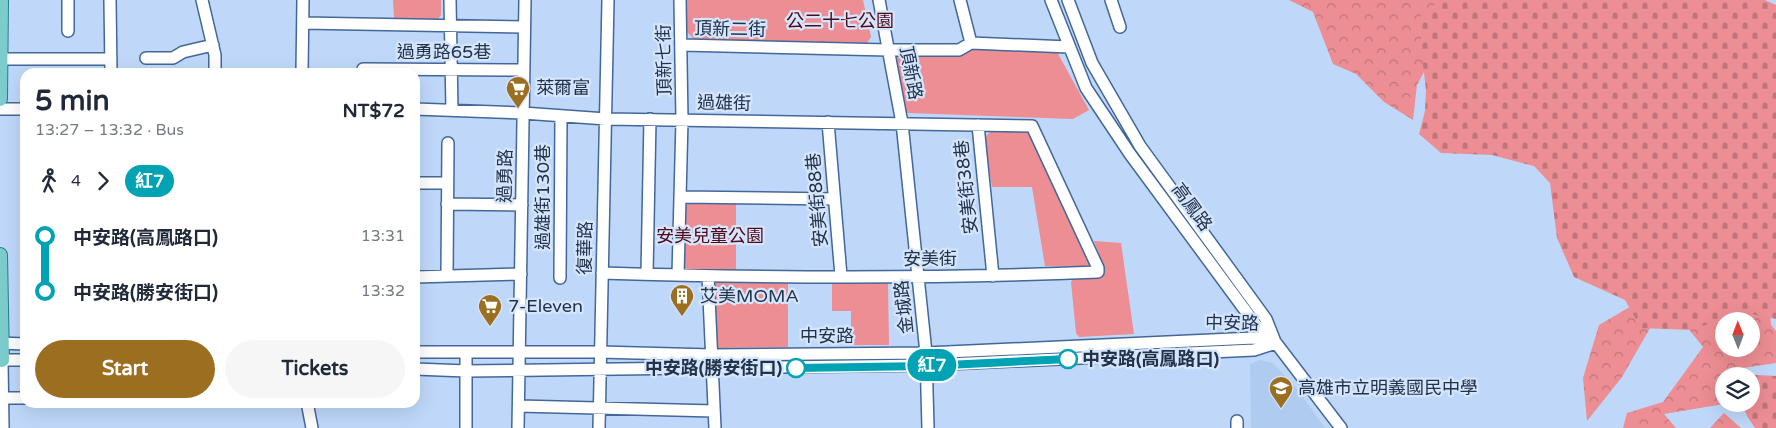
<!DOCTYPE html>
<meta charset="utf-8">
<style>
:root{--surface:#fff;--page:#f6f6f7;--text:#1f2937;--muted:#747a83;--accent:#9c6f20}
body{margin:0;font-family:"Varela Round","Noto Sans TC",sans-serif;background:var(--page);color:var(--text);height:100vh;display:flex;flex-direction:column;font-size:19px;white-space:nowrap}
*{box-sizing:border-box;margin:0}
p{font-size:16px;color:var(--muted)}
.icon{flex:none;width:28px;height:28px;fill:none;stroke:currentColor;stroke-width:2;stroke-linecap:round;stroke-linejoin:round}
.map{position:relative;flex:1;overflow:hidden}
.drawer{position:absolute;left:20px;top:68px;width:400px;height:340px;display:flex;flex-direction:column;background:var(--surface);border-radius:15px;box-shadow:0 5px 20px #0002}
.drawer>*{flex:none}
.badge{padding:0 10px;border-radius:16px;font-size:18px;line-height:32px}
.needle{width:32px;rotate:359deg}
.buttons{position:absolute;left:1715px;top:312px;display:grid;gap:10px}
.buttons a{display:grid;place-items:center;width:45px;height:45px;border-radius:50%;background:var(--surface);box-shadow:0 5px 20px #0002;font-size:25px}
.map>.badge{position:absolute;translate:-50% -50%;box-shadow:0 0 0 2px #fff}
.legs{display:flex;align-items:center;gap:8px;height:55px;padding:0 15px;font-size:16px}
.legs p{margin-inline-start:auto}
.head{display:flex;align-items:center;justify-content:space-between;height:85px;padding:0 15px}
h1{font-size:28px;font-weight:700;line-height:38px}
.primary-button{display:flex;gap:10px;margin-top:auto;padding:10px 15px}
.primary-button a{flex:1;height:58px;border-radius:30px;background:var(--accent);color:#fff;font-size:20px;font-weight:700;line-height:58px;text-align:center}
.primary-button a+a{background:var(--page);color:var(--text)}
ul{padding:0 15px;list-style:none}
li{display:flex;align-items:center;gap:18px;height:55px;font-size:19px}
li i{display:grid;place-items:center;width:8px;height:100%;margin:0 6px;background:currentColor}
li i::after{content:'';width:12px;height:12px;margin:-6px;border:4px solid;border-radius:50%;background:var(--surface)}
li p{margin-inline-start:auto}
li:first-child i{background:linear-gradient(#0000 50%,currentColor 0)}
li:last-child i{background:linear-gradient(currentColor 50%,#0000 0)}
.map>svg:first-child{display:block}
</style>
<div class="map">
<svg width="1776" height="428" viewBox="0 0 1776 428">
<defs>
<pattern id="forest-crowns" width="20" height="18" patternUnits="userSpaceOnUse" patternTransform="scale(1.25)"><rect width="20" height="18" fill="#ec8e93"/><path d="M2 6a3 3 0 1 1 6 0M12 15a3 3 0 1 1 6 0" fill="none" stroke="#bf757a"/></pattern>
<pattern id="cemetery-stones" width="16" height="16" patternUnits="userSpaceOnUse" patternTransform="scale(1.25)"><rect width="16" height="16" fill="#ec8e93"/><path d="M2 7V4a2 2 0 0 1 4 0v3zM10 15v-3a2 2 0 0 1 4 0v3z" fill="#bf757a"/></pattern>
</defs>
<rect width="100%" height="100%" fill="#bfd8fa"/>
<!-- built -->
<path fill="#afcbf0" d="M1260 360 1273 363 1298 390 1325 428H1251L1250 364Z"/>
<!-- green -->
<path fill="#ec8e93" d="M393 0H441V15L436 22 395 21 394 18Z
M686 0H863L871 37 867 43 694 39 687 32Z
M972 46 1056 50 1089 110 1073 119 908 113 902 109 891 60 895 54Z
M1028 131 1091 259 1090 267 1045 266 1032 187H992L984 138 990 132Z
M692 202 736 203V270H691L684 268 682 265 684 208 686 204Z
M1094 241 1121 243 1134 334 1079 337 1076 333 1071 282 1074 278 1104 275 1103 266Z
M713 281H788V347L715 348Z
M832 282H888L889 345H851V311H832Z"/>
<!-- forest -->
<path fill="url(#forest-crowns)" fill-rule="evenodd" d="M1289 0H1463L1417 85 1413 120 1384 102 1356 74 1333 64 1313 12Z
M1657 291 1770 309 1771 325 1776 331V363L1730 370V376H1724V404L1664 414 1676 428H1623L1627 413 1663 402 1703 347 1683 322 1653 323 1622 377 1587 421 1583 378 1599 325ZM1724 321H1751V349H1724Z
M1724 413 1741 428H1710Z"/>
<!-- cemetery -->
<path fill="url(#cemetery-stones)" d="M1443 0H1765L1776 5V319L1743 312 1691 330 1641 328 1625 300 1574 277 1557 238 1550 183 1534 166 1492 155 1441 153 1419 134 1425 111 1426 90 1421 47V13Z
M1730 375H1757L1776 376V428H1755L1747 416 1742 404H1751V376Z"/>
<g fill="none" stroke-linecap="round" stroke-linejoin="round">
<!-- minor casing -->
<g stroke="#426799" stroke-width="14">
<path id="minor" d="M68 0V31
M110 0 111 72
M202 0 215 55V72
M450 0 452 110
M879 0 902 123 926 353 928 428
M1051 0 1086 88 1130 154 1256 325 1276 343 1341 428
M1068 0 1092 63 1140 146 1266 319 1274 339
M1111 0 1120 27
M303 23 524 27
M971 43 1069 47
M682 45 888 50H959L971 43 960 0
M146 58H173L183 52 213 45
M1 59H111
M363 69 524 70
M302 72 303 0
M0 109H25
M415 109 523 113 606 119 1032 126 1098 268V272C933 279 767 278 602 273
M828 122 841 276
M978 125 993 276
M415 183H447
M681 197 834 199
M447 204 522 205
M647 274 650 119
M678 275 682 120 680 0
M447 276 448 143
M708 276 715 428
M415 277 521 274
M560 278 561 116
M0 343 25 344
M415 352H600L711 355 926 353 1254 338 1276 343
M0 360H25
M2 360 3 428
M415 369 466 371 927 365 1254 350 1276 343
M2 398H25
M307 402 312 428
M519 406 714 411
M1237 421V428
M466 428V353
M518 428 525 0
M599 428 608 0"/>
</g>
<!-- major casing -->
<g stroke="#258089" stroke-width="16">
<path id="major" d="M0 99 1 0
M0 255 2 360"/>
</g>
<!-- minor -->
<use href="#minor" stroke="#fff" stroke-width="11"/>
<!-- major -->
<use href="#major" stroke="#7dcccd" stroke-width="14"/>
</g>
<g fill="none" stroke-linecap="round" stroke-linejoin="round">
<!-- line-1 casing -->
<g stroke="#fff" stroke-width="11">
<path id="line-1" d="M796 368 927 366 1068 359"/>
</g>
<!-- line-1 -->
<use href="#line-1" stroke="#00a3b4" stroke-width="8"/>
</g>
<!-- icons -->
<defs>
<g id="supermarket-pin" transform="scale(1.25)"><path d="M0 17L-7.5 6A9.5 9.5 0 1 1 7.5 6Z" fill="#9c6f20" stroke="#d4e5fc"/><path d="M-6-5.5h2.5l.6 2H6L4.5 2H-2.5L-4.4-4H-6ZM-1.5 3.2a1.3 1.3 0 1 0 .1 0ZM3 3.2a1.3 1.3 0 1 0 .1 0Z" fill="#fff"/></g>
<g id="building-pin" transform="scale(1.25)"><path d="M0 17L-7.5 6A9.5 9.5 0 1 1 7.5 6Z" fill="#9c6f20" stroke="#d4e5fc"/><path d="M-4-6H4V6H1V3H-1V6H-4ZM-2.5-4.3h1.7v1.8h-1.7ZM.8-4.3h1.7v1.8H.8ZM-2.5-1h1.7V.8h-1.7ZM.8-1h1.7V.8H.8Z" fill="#fff"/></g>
<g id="school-pin" transform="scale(1.25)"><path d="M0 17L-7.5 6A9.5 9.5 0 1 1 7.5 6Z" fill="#9c6f20" stroke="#d4e5fc"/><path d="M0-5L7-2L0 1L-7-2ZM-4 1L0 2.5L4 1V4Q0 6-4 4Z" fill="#fff"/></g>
</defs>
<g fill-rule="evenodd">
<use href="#supermarket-pin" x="518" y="88"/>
<use href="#building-pin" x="682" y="296"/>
<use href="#supermarket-pin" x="490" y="306"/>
<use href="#school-pin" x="1281" y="388"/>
</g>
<!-- markers -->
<g fill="#fff" stroke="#00a3b4" stroke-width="2.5">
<circle cx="1068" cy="359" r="9"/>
<circle cx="796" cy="368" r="9"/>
</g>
<g text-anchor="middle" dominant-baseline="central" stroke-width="4.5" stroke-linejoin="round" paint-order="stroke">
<!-- park labels -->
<g font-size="18" fill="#510918" stroke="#d4e5fc">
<text x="840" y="21">公二十七公園</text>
<text x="710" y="236">安美兒童公園</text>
</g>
<!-- street labels -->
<g font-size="18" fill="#223349" stroke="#d4e5fc">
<text transform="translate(730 29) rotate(1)">頂新二街</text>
<text x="444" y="52">過勇路65巷</text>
<text transform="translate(664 60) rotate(-91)">頂新七街</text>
<text transform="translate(911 73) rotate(79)">頂新路</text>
<text transform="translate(724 103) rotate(1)">過雄街</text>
<text transform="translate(505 176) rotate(-89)">過勇路</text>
<text transform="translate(966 187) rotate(-96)">安美街38巷</text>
<text transform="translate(543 197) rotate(-90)">過雄街130巷</text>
<text transform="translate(817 200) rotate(-95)">安美街88巷</text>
<text transform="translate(1192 207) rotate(54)">高鳳路</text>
<text transform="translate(585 248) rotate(-89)">復華路</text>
<text x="930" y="259">安美街</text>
<text transform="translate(904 307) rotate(-96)">金城路</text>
<text transform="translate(1232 323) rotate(1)">中安路</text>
<text x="827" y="336">中安路</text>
</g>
<!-- poi labels -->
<g font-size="18" fill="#223349" stroke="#d4e5fc" text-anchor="start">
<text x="536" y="88">萊爾富</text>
<text x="700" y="296">艾美MOMA</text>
<text x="508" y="306">7-Eleven</text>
<text x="1298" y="388">高雄市立明義國民中學</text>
</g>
<!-- stop labels -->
<g font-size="18" font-weight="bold" fill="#223349" stroke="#d4e5fc" text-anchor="start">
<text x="1082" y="359">中安路(高鳳路口)</text>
<text x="782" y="368" text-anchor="end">中安路(勝安街口)</text>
</g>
</g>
</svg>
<div class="buttons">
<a><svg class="needle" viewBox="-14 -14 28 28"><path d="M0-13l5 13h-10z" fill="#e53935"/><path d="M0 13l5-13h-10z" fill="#747a83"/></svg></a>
<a><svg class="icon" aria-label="layers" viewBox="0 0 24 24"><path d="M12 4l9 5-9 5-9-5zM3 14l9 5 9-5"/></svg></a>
</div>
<b class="badge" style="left:932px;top:365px;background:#00a3b4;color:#fff">紅7</b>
<section class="drawer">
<div class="head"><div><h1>5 min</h1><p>13:27 – 13:32 · Bus</p></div><b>NT$72</b></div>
<div class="legs"><svg class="icon" aria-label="walk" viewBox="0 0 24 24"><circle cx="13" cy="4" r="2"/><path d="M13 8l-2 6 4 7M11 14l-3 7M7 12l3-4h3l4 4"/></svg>4<svg class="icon" aria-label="forward" viewBox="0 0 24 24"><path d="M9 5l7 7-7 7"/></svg><b class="badge" style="background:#00a3b4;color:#fff">紅7</b></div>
<ul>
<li><i style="color:#00a3b4"></i><b>中安路(高鳳路口)</b><p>13:31</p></li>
<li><i style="color:#00a3b4"></i><b>中安路(勝安街口)</b><p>13:32</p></li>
</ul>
<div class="primary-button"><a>Start</a><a>Tickets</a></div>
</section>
</div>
